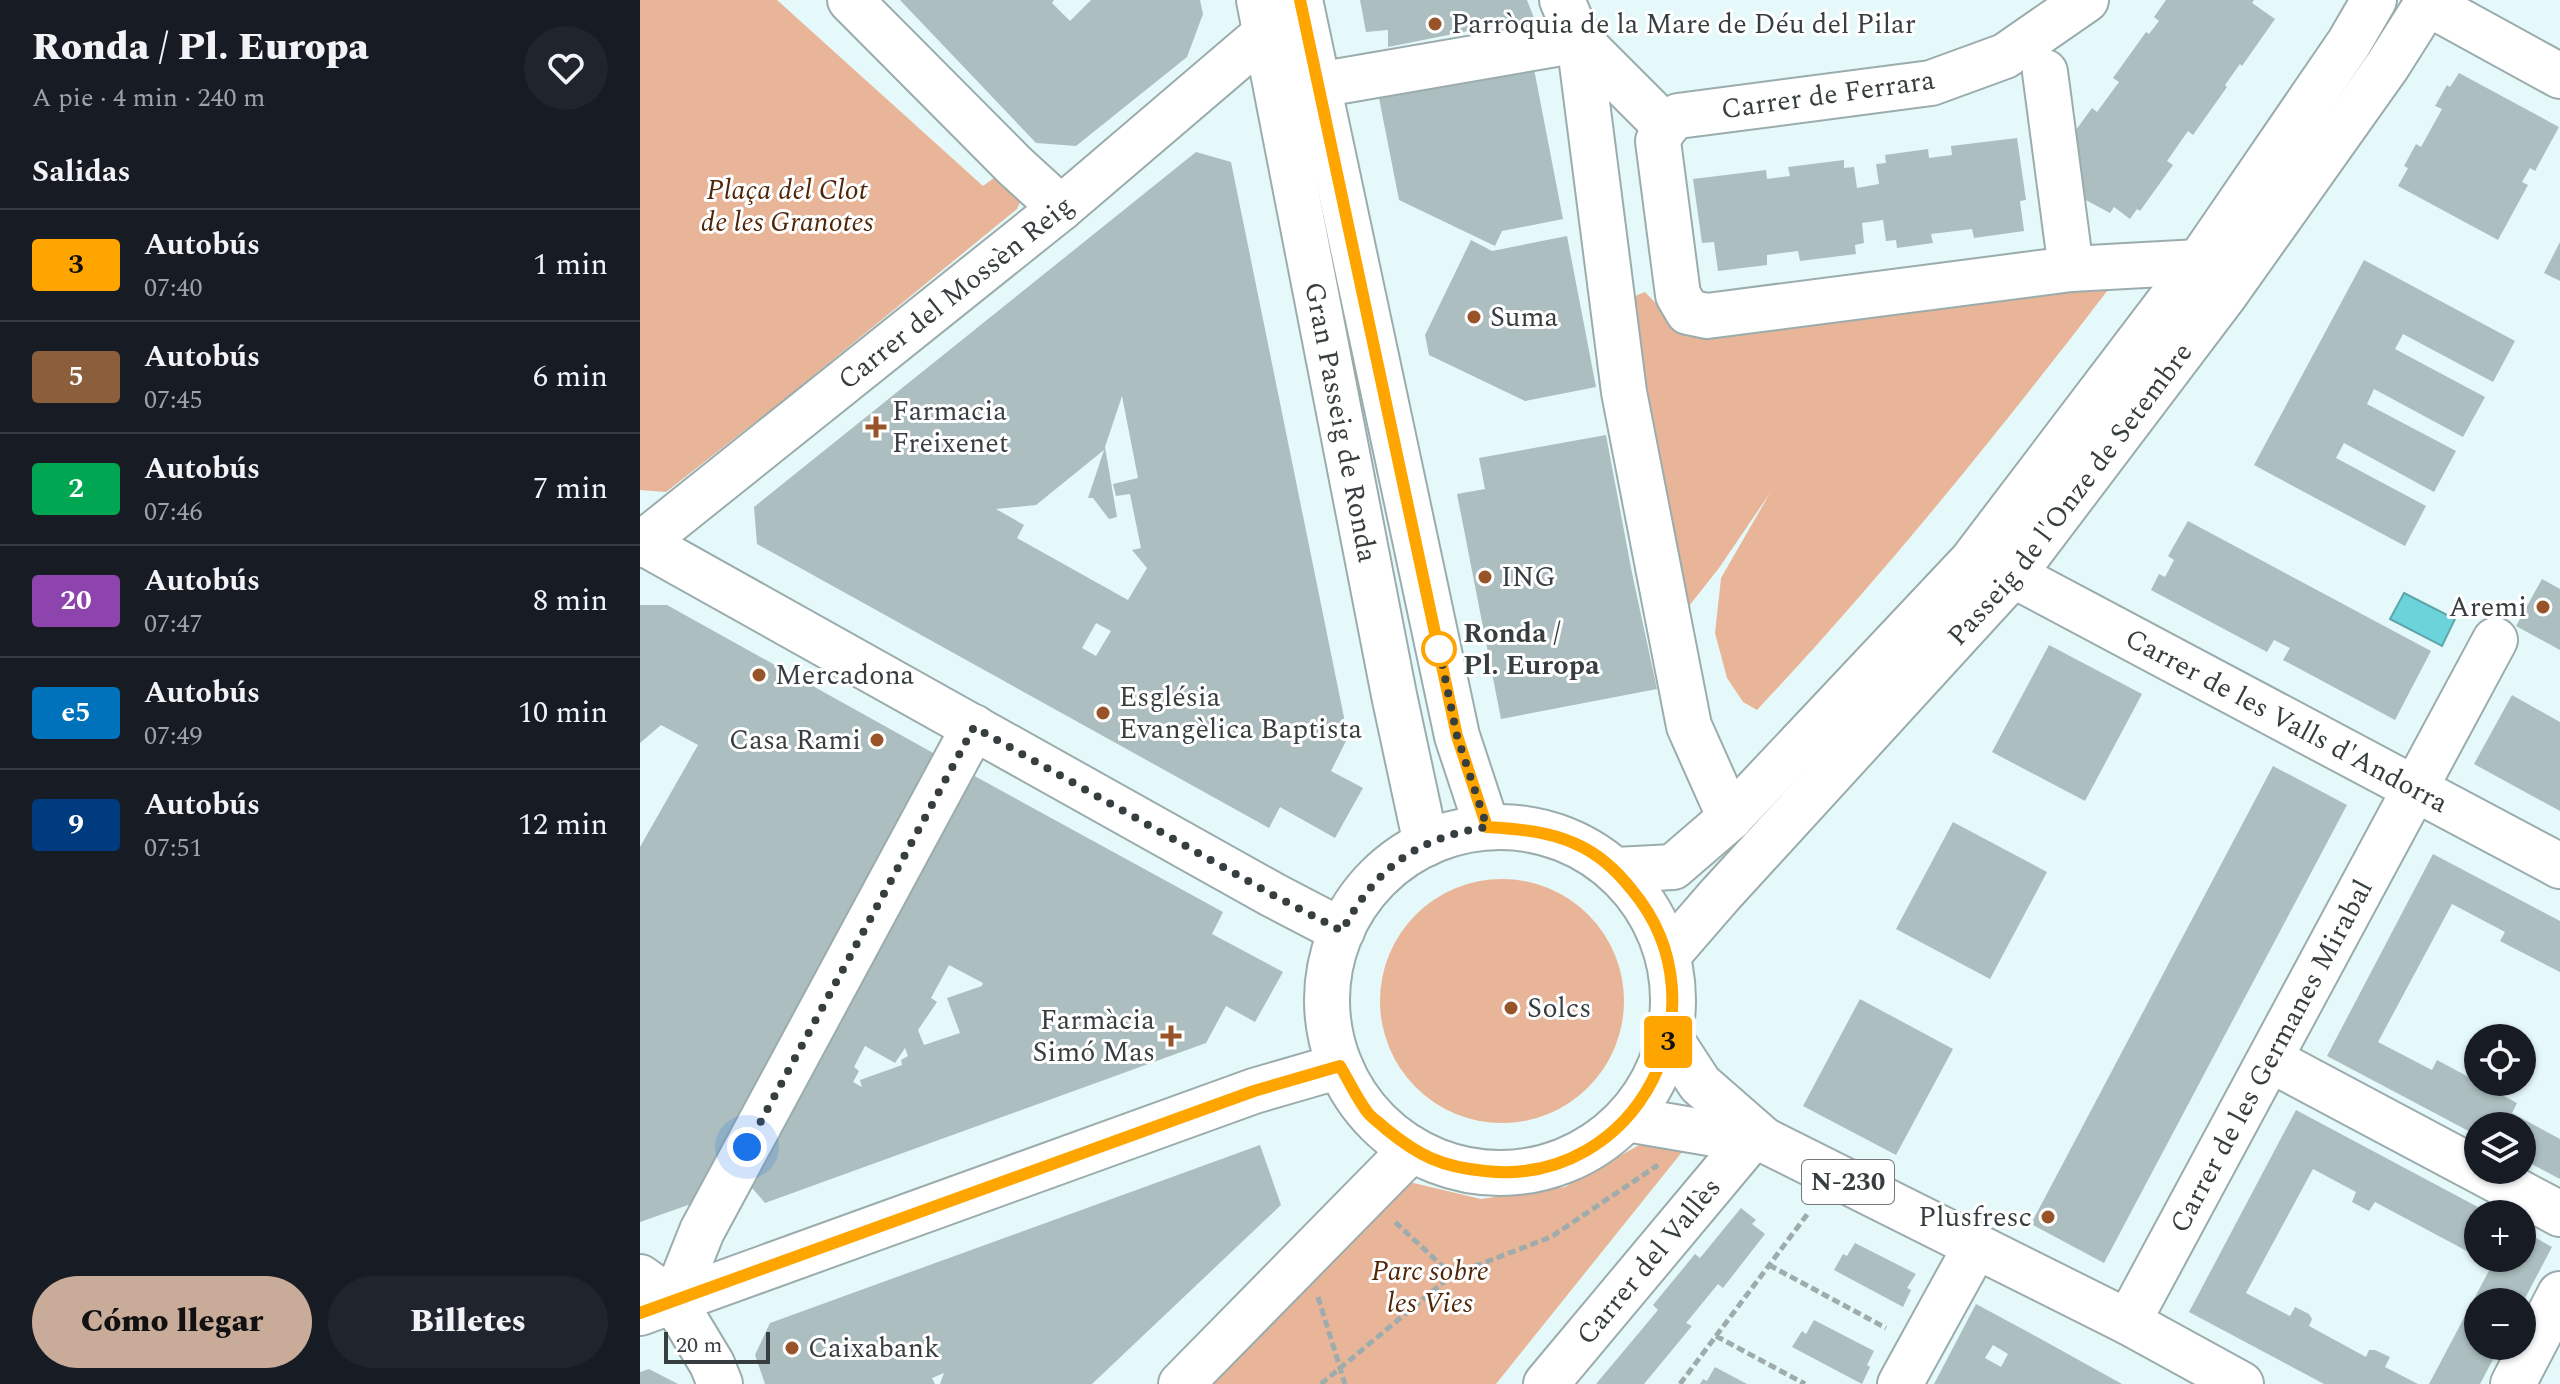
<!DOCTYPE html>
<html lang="es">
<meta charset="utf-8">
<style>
:root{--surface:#171b24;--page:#20242c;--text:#f1f3f6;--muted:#9ea1a6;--line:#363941;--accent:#c9ab99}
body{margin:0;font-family:Spectral,serif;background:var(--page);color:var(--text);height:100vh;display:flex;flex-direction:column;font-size:30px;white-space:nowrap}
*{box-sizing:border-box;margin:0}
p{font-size:26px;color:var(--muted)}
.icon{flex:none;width:44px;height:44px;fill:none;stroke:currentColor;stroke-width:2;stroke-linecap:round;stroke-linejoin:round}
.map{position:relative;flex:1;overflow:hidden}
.sheet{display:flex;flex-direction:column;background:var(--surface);width:640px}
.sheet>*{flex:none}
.badge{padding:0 16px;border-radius:6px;font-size:28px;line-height:52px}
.buttons{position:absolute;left:1824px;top:1024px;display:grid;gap:16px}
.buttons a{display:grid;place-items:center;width:72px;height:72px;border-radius:50%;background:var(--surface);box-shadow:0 2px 6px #0004;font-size:40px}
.scale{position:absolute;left:24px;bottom:20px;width:106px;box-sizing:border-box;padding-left:8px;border:4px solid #373e3f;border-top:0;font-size:22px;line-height:28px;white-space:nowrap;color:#373e3f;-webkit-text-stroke:6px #fff;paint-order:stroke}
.you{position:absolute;width:40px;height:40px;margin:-20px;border:6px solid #fff;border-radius:50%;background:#1a73e8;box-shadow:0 0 0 12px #1a73e833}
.map>.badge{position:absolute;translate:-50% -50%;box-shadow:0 0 0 4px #fff}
h2{padding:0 32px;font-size:30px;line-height:72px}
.round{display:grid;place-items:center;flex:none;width:84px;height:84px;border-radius:42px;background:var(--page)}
.summary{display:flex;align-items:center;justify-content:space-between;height:136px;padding:0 32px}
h1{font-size:38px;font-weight:800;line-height:60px}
.cta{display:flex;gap:16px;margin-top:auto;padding:16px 32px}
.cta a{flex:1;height:92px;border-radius:48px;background:var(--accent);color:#111;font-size:32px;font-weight:800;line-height:92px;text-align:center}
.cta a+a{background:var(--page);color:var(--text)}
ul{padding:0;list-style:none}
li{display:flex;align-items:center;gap:24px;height:112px;padding:0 32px;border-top:2px solid var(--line)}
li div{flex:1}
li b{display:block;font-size:30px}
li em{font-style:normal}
li .badge{min-width:88px;font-weight:700;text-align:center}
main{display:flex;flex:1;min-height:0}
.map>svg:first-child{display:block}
</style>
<main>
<section class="sheet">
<div class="summary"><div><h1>Ronda / Pl. Europa</h1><p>A pie · 4 min · 240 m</p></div><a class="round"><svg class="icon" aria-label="heart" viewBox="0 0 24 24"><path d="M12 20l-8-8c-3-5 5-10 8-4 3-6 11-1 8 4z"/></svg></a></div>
<h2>Salidas</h2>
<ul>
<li><span class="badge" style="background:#ffa500;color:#111">3</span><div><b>Autobús</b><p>07:40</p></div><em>1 min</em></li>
<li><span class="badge" style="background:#8b5e3c;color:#fff">5</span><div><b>Autobús</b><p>07:45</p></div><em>6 min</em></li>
<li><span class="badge" style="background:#00a651;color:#fff">2</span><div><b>Autobús</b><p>07:46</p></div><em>7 min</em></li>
<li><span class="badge" style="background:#8e44ad;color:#fff">20</span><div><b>Autobús</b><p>07:47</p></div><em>8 min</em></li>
<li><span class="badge" style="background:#0072bc;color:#fff">e5</span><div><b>Autobús</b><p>07:49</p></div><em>10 min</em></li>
<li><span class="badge" style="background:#003b80;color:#fff">9</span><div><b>Autobús</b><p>07:51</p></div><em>12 min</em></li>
</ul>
<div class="cta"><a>Cómo llegar</a><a>Billetes</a></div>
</section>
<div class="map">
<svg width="1920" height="1384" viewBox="0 0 1920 1384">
<rect width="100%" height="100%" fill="#e6f9fa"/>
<!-- green -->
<path fill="#e8b598" d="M0 0H137L343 186 362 172 381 200 377 209 146 398 26 492 0 490Z
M1471 286C1359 432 1243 576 1117 710L1103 702 1087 678 1075 633 1081 578 1130 493 1079 568 1038 620 982 301 1005 292 1032 320 1068 338Z
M740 1001a122 122 0 1 1 244 0a122 122 0 1 1-244 0Z
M1008 1140 1046 1147 856 1384H558L761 1180 841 1199 925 1187Z"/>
<!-- water -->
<path fill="#6dd3da" stroke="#5da6ac" stroke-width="2" d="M1764 593 1815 619 1802 646 1750 619Z"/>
<!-- building -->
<path fill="#acbebf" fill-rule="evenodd" d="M260 0H414L412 3 430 21 451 0H560L563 14 547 57 436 146 396 143Z
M720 0H887L894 18 748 47V30L726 32Z
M1526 0H1614L1612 3 1635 19 1602 66 1600 64 1585 85 1587 87 1553 135 1548 131 1527 161 1533 165 1500 211 1497 209 1490 219 1474 207 1470 213 1427 190 1419 153 1452 108 1457 112 1479 82 1473 78 1506 32 1509 34 1519 21 1514 17Z
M894 69 923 219 862 231 855 246 759 200 739 98Z
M1819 73 1919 127 1895 171 1890 168 1882 182 1888 185 1858 240 1758 186 1768 168 1764 166 1776 144 1781 147 1802 109 1795 106 1807 85 1810 87Z
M1377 138 1386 200 1380 201 1384 231 1334 238 1332 229 1291 234 1293 243 1257 248 1256 240 1246 241 1243 220 1222 223 1224 243 1215 245 1216 254 1160 261 1158 251 1127 255V265L1078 271 1074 242 1062 243 1053 179 1126 170 1127 179 1150 176 1148 167 1204 160V168L1214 167 1217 188 1239 184 1236 164 1246 163 1245 155 1288 149 1289 158 1312 155 1311 146Z
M556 152 591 162 708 737 691 771 723 788 695 838 640 807 629 828 117 544 114 507ZM482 396 498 478 473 484 476 496 490 494 501 548 492 550 507 568 488 600 377 538 384 525 356 509 396 505 464 450 448 498H453L469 519 477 517 465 447ZM456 623 471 631 456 656 442 648Z
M927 236 956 387 885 401 789 355 785 335 831 240 852 251Z
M1920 242V281L1904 273Z
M1724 260 1875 341 1853 382 1763 334 1755 349 1845 397 1823 437 1734 389 1727 404 1816 451 1794 492 1704 443 1696 458 1786 506 1765 546 1614 465Z
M966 435 992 573 1017 689 861 719 817 494 845 489 839 458Z
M1548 521 1791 651 1755 720 1643 660 1650 648 1634 640 1627 652 1511 590 1519 574 1525 577 1534 560 1528 556Z
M1902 579 1920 589V650L1876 626Z
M0 605H27L295 754 51 1204 0 1222V847L58 745 21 725 0 743Z
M1409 645 1502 694 1445 801 1352 752Z
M1872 695 1920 722V811L1834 764Z
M1633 766 1707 805 1464 1263 1391 1224Z
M331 774 583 912 572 934 643 972 615 1022 586 1006 566 1043 125 1203 107 1182ZM309 965 343 983 342 986 307 998 320 1033 284 1045 278 1030 297 1002 291 998ZM225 1046 255 1063 265 1048 268 1056 261 1060 262 1065 220 1080 222 1087 213 1082 219 1071 214 1067Z
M1313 822 1407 872 1350 979 1256 929Z
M1793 854 1920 921V972L1860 941 1865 932 1812 904 1738 1042 1792 1070 1797 1060 1877 1103 1872 1113 1920 1139V1179L1882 1159V1126H1838V1136L1687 1056Z
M1220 999 1313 1049 1256 1155 1163 1106Z
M1656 1110 1851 1214H1838V1257L1735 1202 1729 1211 1712 1202 1716 1192 1673 1169 1606 1293 1650 1316 1655 1307 1669 1314 1672 1319 1669 1326 1726 1357 1729 1350H1735L1750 1357 1745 1367 1778 1384H1684L1549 1312Z
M620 1145 641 1205 452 1384H300L304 1373 292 1378 295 1384H125L115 1355 130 1323Z
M1101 1208 1116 1220 1112 1224 1125 1234 1083 1288 1078 1284 1046 1323 1052 1326 1004 1384H956L1018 1310 1013 1305 1055 1254 1060 1258Z
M1882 1230 1912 1247 1883 1302H1838V1346H1860L1840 1384H1789L1852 1265 1840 1258H1882Z
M1215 1243 1276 1274 1267 1288 1271 1290 1263 1307 1194 1270 1203 1254 1207 1256Z
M1336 1304 1399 1338 1482 1384H1294ZM1353 1345 1368 1354 1361 1367 1345 1358Z
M1174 1320 1234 1351 1227 1365 1230 1367 1222 1384 1152 1347 1162 1331 1166 1334Z
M1075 1367 1107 1384H1060L1063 1379 1067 1381Z
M9 1369 38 1384H0V1372Z"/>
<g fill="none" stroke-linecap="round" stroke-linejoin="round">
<!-- minor casing -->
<g stroke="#9bacad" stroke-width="48">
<g id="minor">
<path d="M210 0 375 166 421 208"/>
<path d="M922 0 939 40 984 392 1049 726 1090 818"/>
<path d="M1446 0 1365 56 1291 83 1038 116C1028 122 1022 130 1018 141L1038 295 1048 312 1067 316 1431 269 1559 262"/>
<path d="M1787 3 1920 76"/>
<path d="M1405 72 1431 269"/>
<path d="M678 85 939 40 1025 126"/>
<path d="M0 541 633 895 702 931"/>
<path id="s1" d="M0 545 421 208 626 33"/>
<path id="s2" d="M1373 575 1920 866"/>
<path d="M976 870 1033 867 1090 818 1332 561 1559 262 1709 43 1734 0"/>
<path id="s3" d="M1028 955 1080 895 1373 575 1584 296 1748 65 1789 0"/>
<path d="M1631 1060 1920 1214"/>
<path d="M0 1277 34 1301 72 1364 80 1384"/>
<path d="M34 1301 62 1231 334 727"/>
<path id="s4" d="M1488 1322 1855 640"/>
<path d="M541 1384 771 1150"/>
<path id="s5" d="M906 1384 1110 1140"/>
<path d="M1260 1384 1336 1246"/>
<path d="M1873 1384 1920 1294"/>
</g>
</g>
<!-- major casing -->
<g stroke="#9bacad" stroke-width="48">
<g id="major">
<path id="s6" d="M619 0 754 695 786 844"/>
<path d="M660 0 817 736 847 827"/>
<circle cx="860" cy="1000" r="173"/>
<path d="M1030 1038 1060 1084 1124 1140 1488 1322 1601 1384"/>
<path d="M987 1119 1110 1140H1124"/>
<path d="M0 1313 614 1091 700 1066"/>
</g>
</g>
<!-- path -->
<path stroke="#9eacad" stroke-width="5" stroke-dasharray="8 4" stroke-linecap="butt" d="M1129 1265 1246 1328
M812 1275 911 1237 1018 1165
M678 1297 705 1384
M1076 1336 1165 1384
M681 1384 812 1275 755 1222
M1040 1384 1169 1212"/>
<!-- minor -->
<use href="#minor" stroke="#fff" stroke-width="44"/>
<!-- major -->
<use href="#major" stroke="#fff" stroke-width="44"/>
</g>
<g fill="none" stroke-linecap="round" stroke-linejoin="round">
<!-- line casing -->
<g stroke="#fff" stroke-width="18">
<path id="line" d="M0 1313 614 1091 700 1066C709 1081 717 1099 728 1113 733 1119 741 1124 746 1129 779 1156 802 1167 845 1171 997 1188 1090 1007 992 890 977 871 959 854 936 844 908 831 878 829 847 827L817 736 660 0"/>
</g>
<!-- line -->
<use href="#line" stroke="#ffa500" stroke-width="12"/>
<!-- walk -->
<path stroke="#373e3f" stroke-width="8" stroke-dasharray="0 14.4" d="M107 1147 334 727 633 895 702 931C736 868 776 838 847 827L817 736 798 644 799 649"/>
</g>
<!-- markers -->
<g fill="#985328" stroke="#fff" stroke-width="3">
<circle cx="795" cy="24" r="8"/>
<circle cx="834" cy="317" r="8"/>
<path d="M232 415h8v8h8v8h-8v8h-8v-8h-8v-8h8z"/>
<circle cx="845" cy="577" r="8"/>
<circle cx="1903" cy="607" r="8"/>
<circle cx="119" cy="675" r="8"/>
<circle cx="463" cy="713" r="8"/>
<circle cx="237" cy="740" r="8"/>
<circle cx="871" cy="1008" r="8"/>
<path d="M527 1024h8v8h8v8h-8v8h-8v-8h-8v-8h8z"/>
<circle cx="1408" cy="1217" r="8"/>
<circle cx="152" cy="1348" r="8"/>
</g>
<circle fill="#fff" stroke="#ffa500" stroke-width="4" cx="799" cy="649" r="16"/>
<g text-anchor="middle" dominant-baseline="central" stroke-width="6" stroke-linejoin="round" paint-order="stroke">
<!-- shield labels -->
<rect fill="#fff" stroke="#737879" stroke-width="2" x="1162" y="1160" width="92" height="44" rx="6"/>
<g font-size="26" font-weight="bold" fill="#373e3f">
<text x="1208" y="1182">N-230</text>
</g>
<!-- poi labels -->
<g font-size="28" fill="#373e3f" stroke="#fff" text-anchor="start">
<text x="811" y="24">Parròquia de la Mare de Déu del Pilar</text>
<text x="850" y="317">Suma</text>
<text x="252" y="411">Farmacia<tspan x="252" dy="32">Freixenet</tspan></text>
<text x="861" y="577">ING</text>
<text x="1887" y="607" text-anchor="end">Aremi</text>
<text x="135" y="675">Mercadona</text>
<text x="479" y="697">Església<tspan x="479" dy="32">Evangèlica Baptista</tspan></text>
<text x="221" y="740" text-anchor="end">Casa Rami</text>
<text x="887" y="1008">Solcs</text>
<text x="515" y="1020" text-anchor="end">Farmàcia<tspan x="515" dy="32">Simó Mas</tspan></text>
<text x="1392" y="1217" text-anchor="end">Plusfresc</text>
<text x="168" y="1348">Caixabank</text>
</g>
<!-- street labels -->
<g font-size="28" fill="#373e3f" stroke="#fff">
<text transform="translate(1188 95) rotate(-8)">Carrer de Ferrara</text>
<text stroke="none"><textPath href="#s1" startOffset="404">Carrer del Mossèn Reig</textPath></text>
<text stroke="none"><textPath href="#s6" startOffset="430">Gran Passeig de Ronda</textPath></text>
<text stroke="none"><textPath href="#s3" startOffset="612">Passeig de l'Onze de Setembre</textPath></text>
<text stroke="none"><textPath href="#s2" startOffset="310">Carrer de les Valls d'Andorra</textPath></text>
<text stroke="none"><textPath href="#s4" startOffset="302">Carrer de les Germanes Mirabal</textPath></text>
<text stroke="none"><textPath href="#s5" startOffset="160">Carrer del Vallès</textPath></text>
</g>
<!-- park labels -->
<g font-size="28" font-style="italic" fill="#512508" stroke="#fff">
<text x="147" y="190">Plaça del Clot<tspan x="147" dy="32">de les Granotes</tspan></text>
<text x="790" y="1271">Parc sobre<tspan x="790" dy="32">les Vies</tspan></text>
</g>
<!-- stop labels -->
<g font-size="28" font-weight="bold" fill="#373e3f" stroke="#fff" text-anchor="start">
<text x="823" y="633">Ronda /<tspan x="823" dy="32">Pl. Europa</tspan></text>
</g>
</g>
</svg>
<div class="buttons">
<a><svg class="icon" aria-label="locate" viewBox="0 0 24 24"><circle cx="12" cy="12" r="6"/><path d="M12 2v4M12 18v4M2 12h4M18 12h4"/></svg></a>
<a><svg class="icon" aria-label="layers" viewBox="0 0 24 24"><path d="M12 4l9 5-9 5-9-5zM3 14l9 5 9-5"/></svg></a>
<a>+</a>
<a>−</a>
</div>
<div class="scale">20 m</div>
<div class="you" style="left:107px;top:1147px"></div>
<b class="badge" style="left:1028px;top:1042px;background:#ffa500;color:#111">3</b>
</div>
</main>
